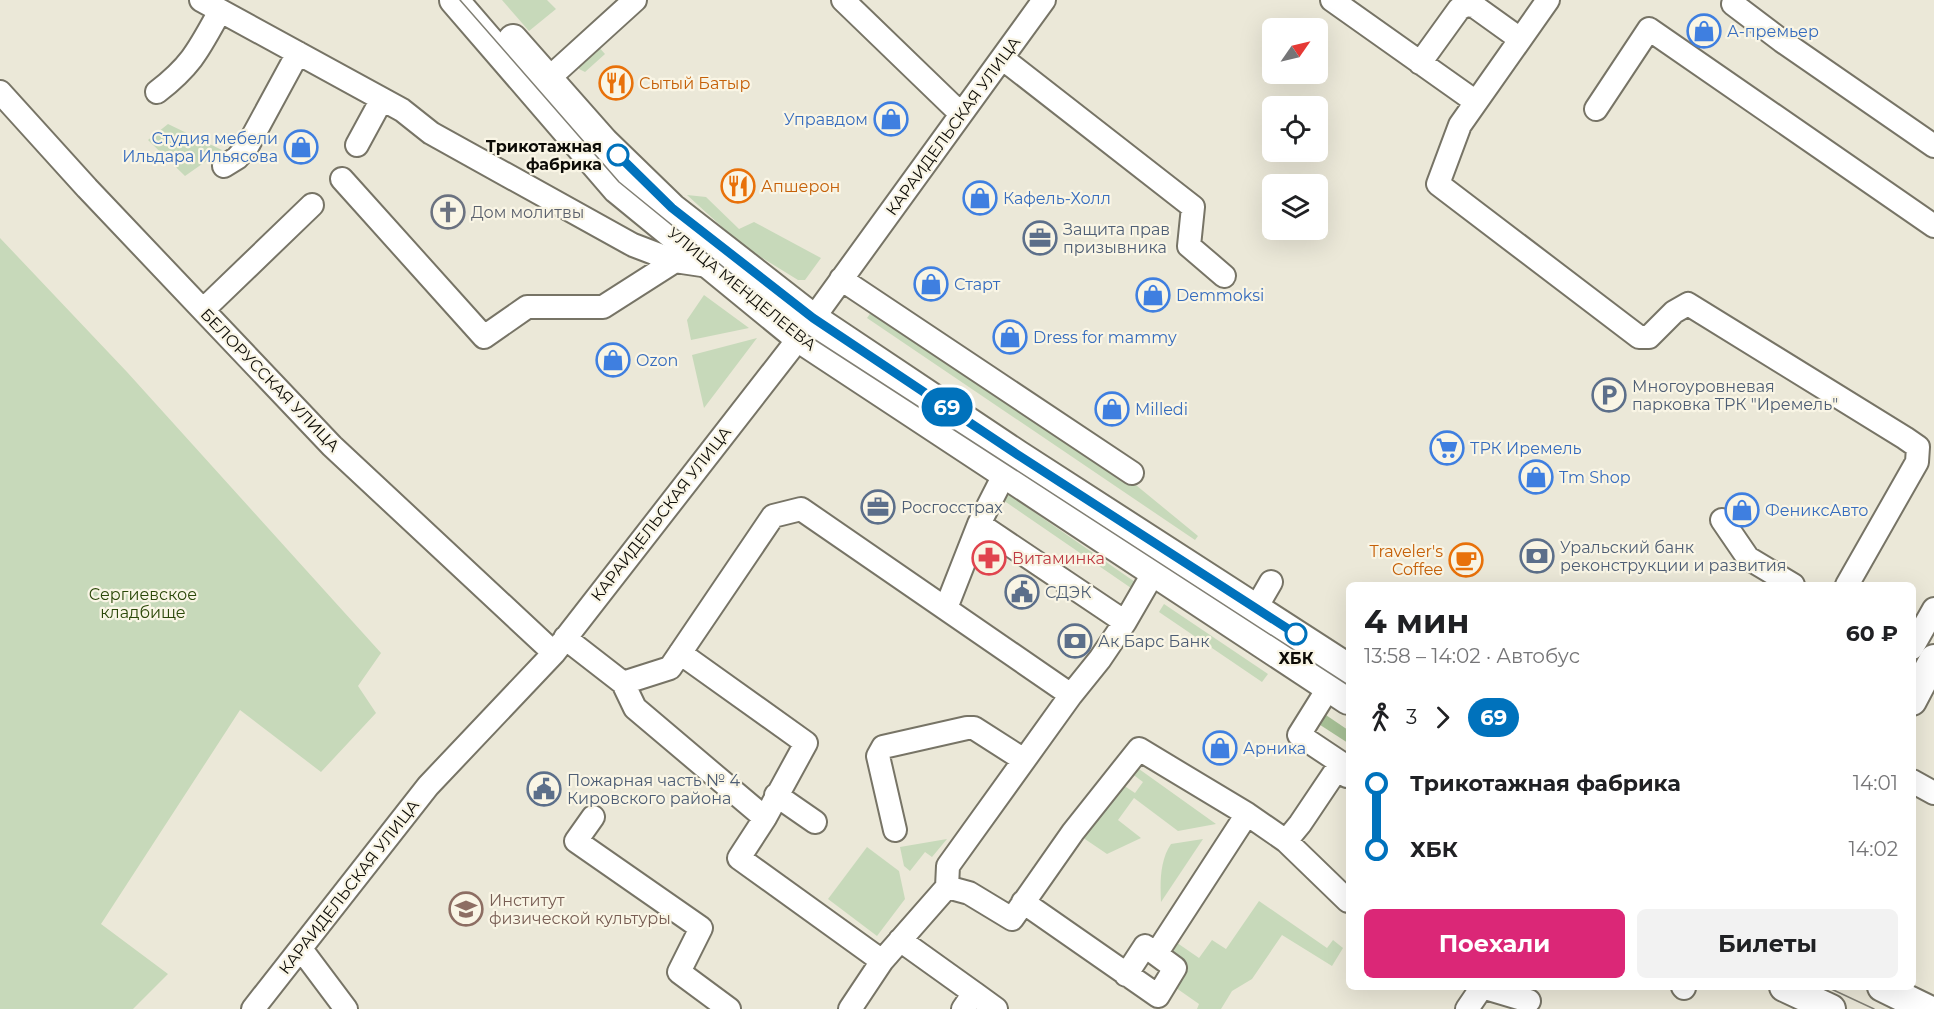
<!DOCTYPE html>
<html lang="ru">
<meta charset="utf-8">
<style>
:root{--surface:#fff;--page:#f2f2f2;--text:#202124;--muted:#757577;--accent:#db2777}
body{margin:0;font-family:Montserrat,sans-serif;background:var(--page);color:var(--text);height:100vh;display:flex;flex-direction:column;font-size:22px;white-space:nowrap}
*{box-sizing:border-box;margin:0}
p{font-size:20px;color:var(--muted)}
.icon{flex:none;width:33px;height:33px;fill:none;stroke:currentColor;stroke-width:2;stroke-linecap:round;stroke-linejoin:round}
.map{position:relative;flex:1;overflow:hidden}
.side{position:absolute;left:1346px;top:582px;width:570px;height:408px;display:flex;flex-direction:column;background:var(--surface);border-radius:9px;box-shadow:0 6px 24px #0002}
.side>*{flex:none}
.badge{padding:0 12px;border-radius:20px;font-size:21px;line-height:39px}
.needle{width:39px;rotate:56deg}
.buttons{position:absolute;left:1262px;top:18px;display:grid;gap:12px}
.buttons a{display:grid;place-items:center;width:66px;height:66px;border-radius:9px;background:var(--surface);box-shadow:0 6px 24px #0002;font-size:30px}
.map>.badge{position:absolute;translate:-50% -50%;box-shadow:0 0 0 3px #fff}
.legs{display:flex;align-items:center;gap:9px;height:66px;padding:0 18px;font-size:20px}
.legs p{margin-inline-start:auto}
.head{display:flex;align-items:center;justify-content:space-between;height:102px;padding:0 18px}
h1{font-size:33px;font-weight:700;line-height:45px}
.cta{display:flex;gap:12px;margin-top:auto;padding:12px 18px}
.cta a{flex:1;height:69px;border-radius:9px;background:var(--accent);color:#fff;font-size:24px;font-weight:700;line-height:69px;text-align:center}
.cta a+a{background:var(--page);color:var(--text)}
ul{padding:0 18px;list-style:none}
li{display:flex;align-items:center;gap:21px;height:66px;font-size:22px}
li i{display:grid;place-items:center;width:9px;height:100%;margin:0 8px;background:currentColor}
li i::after{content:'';width:15px;height:15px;margin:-8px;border:4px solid;border-radius:50%;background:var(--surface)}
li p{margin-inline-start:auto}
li:first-child i{background:linear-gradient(#0000 50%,currentColor 0)}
li:last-child i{background:linear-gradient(currentColor 50%,#0000 0)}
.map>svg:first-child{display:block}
</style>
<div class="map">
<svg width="1934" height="1009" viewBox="0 0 1934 1009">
<rect width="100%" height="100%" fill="#ebe8d8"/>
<!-- green -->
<path fill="#c7d9ba" d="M502 0H547L556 9 529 31Z
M597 45 605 54 585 72 579 69 580 64Z
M168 124 222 150 185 176 148 140Z
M687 195 706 197 739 229 754 222 821 258 805 280H798L743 246Z
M0 238 127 372 381 653 358 686 376 713 321 772 240 710 101 924 168 974 133 1009H0Z
M704 295 749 328 691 340 687 320Z
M872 311 1131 481 1198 536 1195 540 867 318Z
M757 338 704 408 692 355Z
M1005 492 1135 582 1131 588 1000 498Z
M1164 604 1268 674 1262 682 1159 612Z
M1132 764 1216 824 1178 831 1134 798 1118 820 1141 838 1107 854 1079 835 1106 796 1113 801 1123 785 1135 793 1143 782 1127 770Z
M947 839 932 857 925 852 910 871 904 866 900 847Z
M1203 839 1161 902C1160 882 1160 860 1171 844Z
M867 847 899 871 905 899 877 936 828 899Z
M1259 901 1327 948 1333 940 1343 948 1332 966 1282 935 1252 979 1232 991 1221 1009H1197L1199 1004 1169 983 1160 953 1170 938 1199 958 1212 940 1226 949Z"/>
<!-- forest -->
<path fill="#a6bf95" d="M1320 711 1348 730V743L1314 721Z"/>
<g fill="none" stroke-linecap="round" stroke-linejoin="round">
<!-- minor casing -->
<g stroke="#777466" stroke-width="26">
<path id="minor" d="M201 0 402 110 431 133 633 245 675 261 715 267
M843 0 961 114
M1332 0 1476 102
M1548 0 1460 125 1438 184 1639 337H1649L1674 312 1688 304 1905 438 1918 447 1917 462 1847 585
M1735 0 1733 4 1782 41 1934 146
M1002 58 1193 207 1189 246 1224 276
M1420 63 1459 9 1466 5 1474 6 1520 39
M548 79 635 0
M0 92 87 188 332 446 554 653
M157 92C192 65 199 49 220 11
M1596 109 1649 29 1934 226
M357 145 382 99
M224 166 237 158 247 147 298 53
M342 179 484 337 527 307H603L675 261
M841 279 1132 473
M203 310 312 205
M1722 520 1748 558 1793 585
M979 524 1125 622
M946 608 979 524 1005 473
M1256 608 1271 582
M565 638 623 683 635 708 765 818 739 858 882 961
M1912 648 1934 609
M680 653 806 743 765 818
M623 683 670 668 773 516 801 509 1071 695
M1329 687 1299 735 1341 763 1347 776
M1912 781 1934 793
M776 795 815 822
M593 817 576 841 701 928 679 972 729 1009
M895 830 878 756 883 747 967 728H974L1024 760
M1286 841 1348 901
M947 887 969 893 1012 919 1073 832 1139 749 1247 814 1286 841 1300 824 1341 763
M1023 902 1158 996 1175 968 1145 946 1126 975
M900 940 974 993 963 1009
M301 949 346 1009
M1156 954 1247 814
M1683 987 1684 988
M974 993 996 1009
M253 1009 428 786 554 653 799 338 1044 0
M850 1009 882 961 947 887 948 866 1071 695 1100 659 1125 622 1154 572
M1467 1009 1482 987 1529 1001"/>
</g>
<!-- major casing -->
<g stroke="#777466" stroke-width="32">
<path id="major" d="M454 0 617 189 799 338 1348 700
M513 39 604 142 672 208 813 318 1018 455 1348 668
M1912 701 1934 659
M1784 987 1831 1009
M1882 987 1927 1009"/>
</g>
<!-- minor -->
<use href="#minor" stroke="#fff" stroke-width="22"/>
<!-- major -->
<use href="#major" stroke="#fff" stroke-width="28"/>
<!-- tram -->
<path stroke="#817f74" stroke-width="1.5" d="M460 0 619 182 803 332 1348 685
M1827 987 1874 1009"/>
</g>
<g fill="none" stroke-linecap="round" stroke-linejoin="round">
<!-- line-1 casing -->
<g stroke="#fff" stroke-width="14">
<path id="line-1" d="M618 155 672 208 813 318 1018 455 1296 634"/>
</g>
<!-- line-1 -->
<use href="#line-1" stroke="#0072bc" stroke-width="9"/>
</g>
<!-- icons -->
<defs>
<g id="shop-ring" transform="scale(1.725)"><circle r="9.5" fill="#f9f5e5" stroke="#3f7fe0" stroke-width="1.5"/><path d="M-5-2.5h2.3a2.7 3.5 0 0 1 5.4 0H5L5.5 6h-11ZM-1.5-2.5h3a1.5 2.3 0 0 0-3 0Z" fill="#3f7fe0"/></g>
<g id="restaurant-ring" transform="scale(1.725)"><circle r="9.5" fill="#f9f5e5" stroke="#e8710a" stroke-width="1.5"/><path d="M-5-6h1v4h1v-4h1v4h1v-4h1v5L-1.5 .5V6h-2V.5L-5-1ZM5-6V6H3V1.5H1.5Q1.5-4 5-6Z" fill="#e8710a"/></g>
<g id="church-ring" transform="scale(1.725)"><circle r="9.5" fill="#f9f5e5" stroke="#6b7280" stroke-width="1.5"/><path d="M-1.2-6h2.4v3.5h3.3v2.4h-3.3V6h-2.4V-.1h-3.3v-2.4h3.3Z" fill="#6b7280"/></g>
<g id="office-ring" transform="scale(1.725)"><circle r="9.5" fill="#f9f5e5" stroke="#5c6f8a" stroke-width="1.5"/><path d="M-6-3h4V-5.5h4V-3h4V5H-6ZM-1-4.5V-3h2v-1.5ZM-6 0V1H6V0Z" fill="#5c6f8a"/></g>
<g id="parking-ring" transform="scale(1.725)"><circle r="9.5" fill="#f9f5e5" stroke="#5c6f8a" stroke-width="1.5"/><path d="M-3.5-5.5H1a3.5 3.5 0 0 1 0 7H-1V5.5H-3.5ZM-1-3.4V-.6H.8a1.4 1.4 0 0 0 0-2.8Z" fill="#5c6f8a"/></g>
<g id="supermarket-ring" transform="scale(1.725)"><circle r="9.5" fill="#f9f5e5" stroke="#3f7fe0" stroke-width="1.5"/><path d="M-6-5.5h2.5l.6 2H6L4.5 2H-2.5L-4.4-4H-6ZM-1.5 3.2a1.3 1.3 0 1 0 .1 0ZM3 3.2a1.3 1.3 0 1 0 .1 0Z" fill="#3f7fe0"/></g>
<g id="bank-ring" transform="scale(1.725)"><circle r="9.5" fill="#f9f5e5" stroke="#5c6f8a" stroke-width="1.5"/><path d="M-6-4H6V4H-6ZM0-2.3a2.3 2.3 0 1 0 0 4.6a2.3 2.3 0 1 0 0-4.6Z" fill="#5c6f8a"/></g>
<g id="pharmacy-ring" transform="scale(1.725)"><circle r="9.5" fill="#f9f5e5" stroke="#e0444e" stroke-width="1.5"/><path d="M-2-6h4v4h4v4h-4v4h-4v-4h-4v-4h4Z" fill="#e0444e"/></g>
<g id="cafe-ring" transform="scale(1.725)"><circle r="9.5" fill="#f9f5e5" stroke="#e8710a" stroke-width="1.5"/><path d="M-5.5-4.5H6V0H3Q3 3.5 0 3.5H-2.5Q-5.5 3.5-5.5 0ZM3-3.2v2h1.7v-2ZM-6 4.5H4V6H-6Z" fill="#e8710a"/></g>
<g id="civic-ring" transform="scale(1.725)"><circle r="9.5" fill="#f9f5e5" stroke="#5c6f8a" stroke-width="1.5"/><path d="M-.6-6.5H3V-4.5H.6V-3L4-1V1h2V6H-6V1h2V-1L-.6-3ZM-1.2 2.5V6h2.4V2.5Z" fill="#5c6f8a"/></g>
<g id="university-ring" transform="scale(1.725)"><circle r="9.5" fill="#f9f5e5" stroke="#8d6e63" stroke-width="1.5"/><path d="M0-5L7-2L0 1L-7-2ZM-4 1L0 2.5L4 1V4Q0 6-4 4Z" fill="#8d6e63"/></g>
</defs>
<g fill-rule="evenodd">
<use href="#shop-ring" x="1704" y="31"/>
<use href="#restaurant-ring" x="616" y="83"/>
<use href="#shop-ring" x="891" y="119"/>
<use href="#shop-ring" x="301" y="147"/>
<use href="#restaurant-ring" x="738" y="186"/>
<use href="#shop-ring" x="980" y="198"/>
<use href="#church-ring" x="448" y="212"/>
<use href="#office-ring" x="1040" y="238"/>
<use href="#shop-ring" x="931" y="284"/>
<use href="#shop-ring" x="1153" y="295"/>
<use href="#shop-ring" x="1010" y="337"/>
<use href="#shop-ring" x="613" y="360"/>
<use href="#parking-ring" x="1609" y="395"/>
<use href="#shop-ring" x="1112" y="409"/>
<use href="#supermarket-ring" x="1447" y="448"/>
<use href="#shop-ring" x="1536" y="477"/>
<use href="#office-ring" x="878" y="507"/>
<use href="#shop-ring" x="1742" y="510"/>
<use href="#bank-ring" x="1537" y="556"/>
<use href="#pharmacy-ring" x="989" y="558"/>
<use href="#cafe-ring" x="1466" y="560"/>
<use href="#civic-ring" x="1022" y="592"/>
<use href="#bank-ring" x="1075" y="641"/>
<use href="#shop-ring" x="1220" y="748"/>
<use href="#civic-ring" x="544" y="789"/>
<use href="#university-ring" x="466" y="909"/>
</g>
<!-- markers -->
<g fill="#fff" stroke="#0072bc" stroke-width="3">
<circle cx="618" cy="155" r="10"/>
<circle cx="1296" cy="634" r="10"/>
</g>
<g text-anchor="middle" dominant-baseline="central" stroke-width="4.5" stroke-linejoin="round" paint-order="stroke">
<!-- shop labels -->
<g font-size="16" fill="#366cbe" stroke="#f9f5e5" text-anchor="start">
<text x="1727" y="31">А-премьер</text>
<text x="868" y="119" text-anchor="end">Управдом</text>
<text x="278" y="138" text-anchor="end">Студия мебели<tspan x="278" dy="18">Ильдара Ильясова</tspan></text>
<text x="1003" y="198">Кафель-Холл</text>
<text x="954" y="284">Старт</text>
<text x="1176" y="295">Demmoksi</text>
<text x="1033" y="337">Dress for mammy</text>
<text x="636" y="360">Ozon</text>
<text x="1135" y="409">Milledi</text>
<text x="1470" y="448">ТРК Иремель</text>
<text x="1559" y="477">Tm Shop</text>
<text x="1765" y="510">ФениксАвто</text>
<text x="1243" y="748">Арника</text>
</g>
<!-- food labels -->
<g font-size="16" fill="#c56008" stroke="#f9f5e5" text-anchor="start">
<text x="639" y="83">Сытый Батыр</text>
<text x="761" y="186">Апшерон</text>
<text x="1443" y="551" text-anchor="end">Traveler's<tspan x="1443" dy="18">Coffee</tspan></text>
</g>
<!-- street labels -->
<g font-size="16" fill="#0d0c07" stroke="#f9f5e5">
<text transform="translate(953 126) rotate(-54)">КАРАИДЕЛЬСКАЯ УЛИЦА</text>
<text transform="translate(742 289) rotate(39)">УЛИЦА МЕНДЕЛЕЕВА</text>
<text transform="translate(270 380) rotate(46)">БЕЛОРУССКАЯ УЛИЦА</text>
<text transform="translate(661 514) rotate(-52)">КАРАИДЕЛЬСКАЯ УЛИЦА</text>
<text transform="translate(349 887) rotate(-52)">КАРАИДЕЛЬСКАЯ УЛИЦА</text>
</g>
<!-- stop labels -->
<g font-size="16" font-weight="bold" fill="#0d0c07" stroke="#f9f5e5" text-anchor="end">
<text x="602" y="146">Трикотажная<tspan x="602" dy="18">фабрика</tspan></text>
<text x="1296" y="658" text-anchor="middle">ХБК</text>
</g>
<!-- worship labels -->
<g font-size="16" fill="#5b616d" stroke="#f9f5e5" text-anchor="start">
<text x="471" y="212">Дом молитвы</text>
</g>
<!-- service labels -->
<g font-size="16" fill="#4e5e75" stroke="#f9f5e5" text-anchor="start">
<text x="1063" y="229">Защита прав<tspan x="1063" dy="18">призывника</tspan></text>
<text x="1632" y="386">Многоуровневая<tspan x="1632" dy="18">парковка ТРК "Иремель"</tspan></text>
<text x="901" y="507">Росгосстрах</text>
<text x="1560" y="547">Уральский банк<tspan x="1560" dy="18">реконструкции и развития</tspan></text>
<text x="1045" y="592">СДЭК</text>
<text x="1098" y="641">Ак Барс Банк</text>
<text x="567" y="780">Пожарная часть № 4<tspan x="567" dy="18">Кировского района</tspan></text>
</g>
<!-- health labels -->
<g font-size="16" fill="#be3a42" stroke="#f9f5e5" text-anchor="start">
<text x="1012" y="558">Витаминка</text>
</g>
<!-- park labels -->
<g font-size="16" fill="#2b4809" stroke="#f9f5e5">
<text x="143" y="594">Сергиевское<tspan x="143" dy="18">кладбище</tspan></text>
</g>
<!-- education labels -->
<g font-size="16" fill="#785e54" stroke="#f9f5e5" text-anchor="start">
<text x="489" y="900">Институт<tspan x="489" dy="18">физической культуры</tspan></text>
</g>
</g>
</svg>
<div class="buttons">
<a><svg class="needle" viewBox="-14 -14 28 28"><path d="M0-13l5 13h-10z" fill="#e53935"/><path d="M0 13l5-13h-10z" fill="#757577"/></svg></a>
<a><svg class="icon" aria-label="locate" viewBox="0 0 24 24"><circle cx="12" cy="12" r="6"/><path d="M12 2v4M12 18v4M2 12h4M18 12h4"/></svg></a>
<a><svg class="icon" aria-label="layers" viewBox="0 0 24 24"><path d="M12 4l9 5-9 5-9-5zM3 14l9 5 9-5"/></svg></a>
</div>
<b class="badge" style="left:947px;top:407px;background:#0072bc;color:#fff">69</b>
<section class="side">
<div class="head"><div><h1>4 мин</h1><p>13:58 – 14:02 · Автобус</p></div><b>60 ₽</b></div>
<div class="legs"><svg class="icon" aria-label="walk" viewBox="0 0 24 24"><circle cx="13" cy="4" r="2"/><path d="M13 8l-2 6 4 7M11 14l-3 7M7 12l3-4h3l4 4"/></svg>3<svg class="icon" aria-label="forward" viewBox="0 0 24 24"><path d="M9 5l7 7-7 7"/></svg><b class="badge" style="background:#0072bc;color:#fff">69</b></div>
<ul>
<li><i style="color:#0072bc"></i><b>Трикотажная фабрика</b><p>14:01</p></li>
<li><i style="color:#0072bc"></i><b>ХБК</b><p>14:02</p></li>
</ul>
<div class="cta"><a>Поехали</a><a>Билеты</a></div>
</section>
</div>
